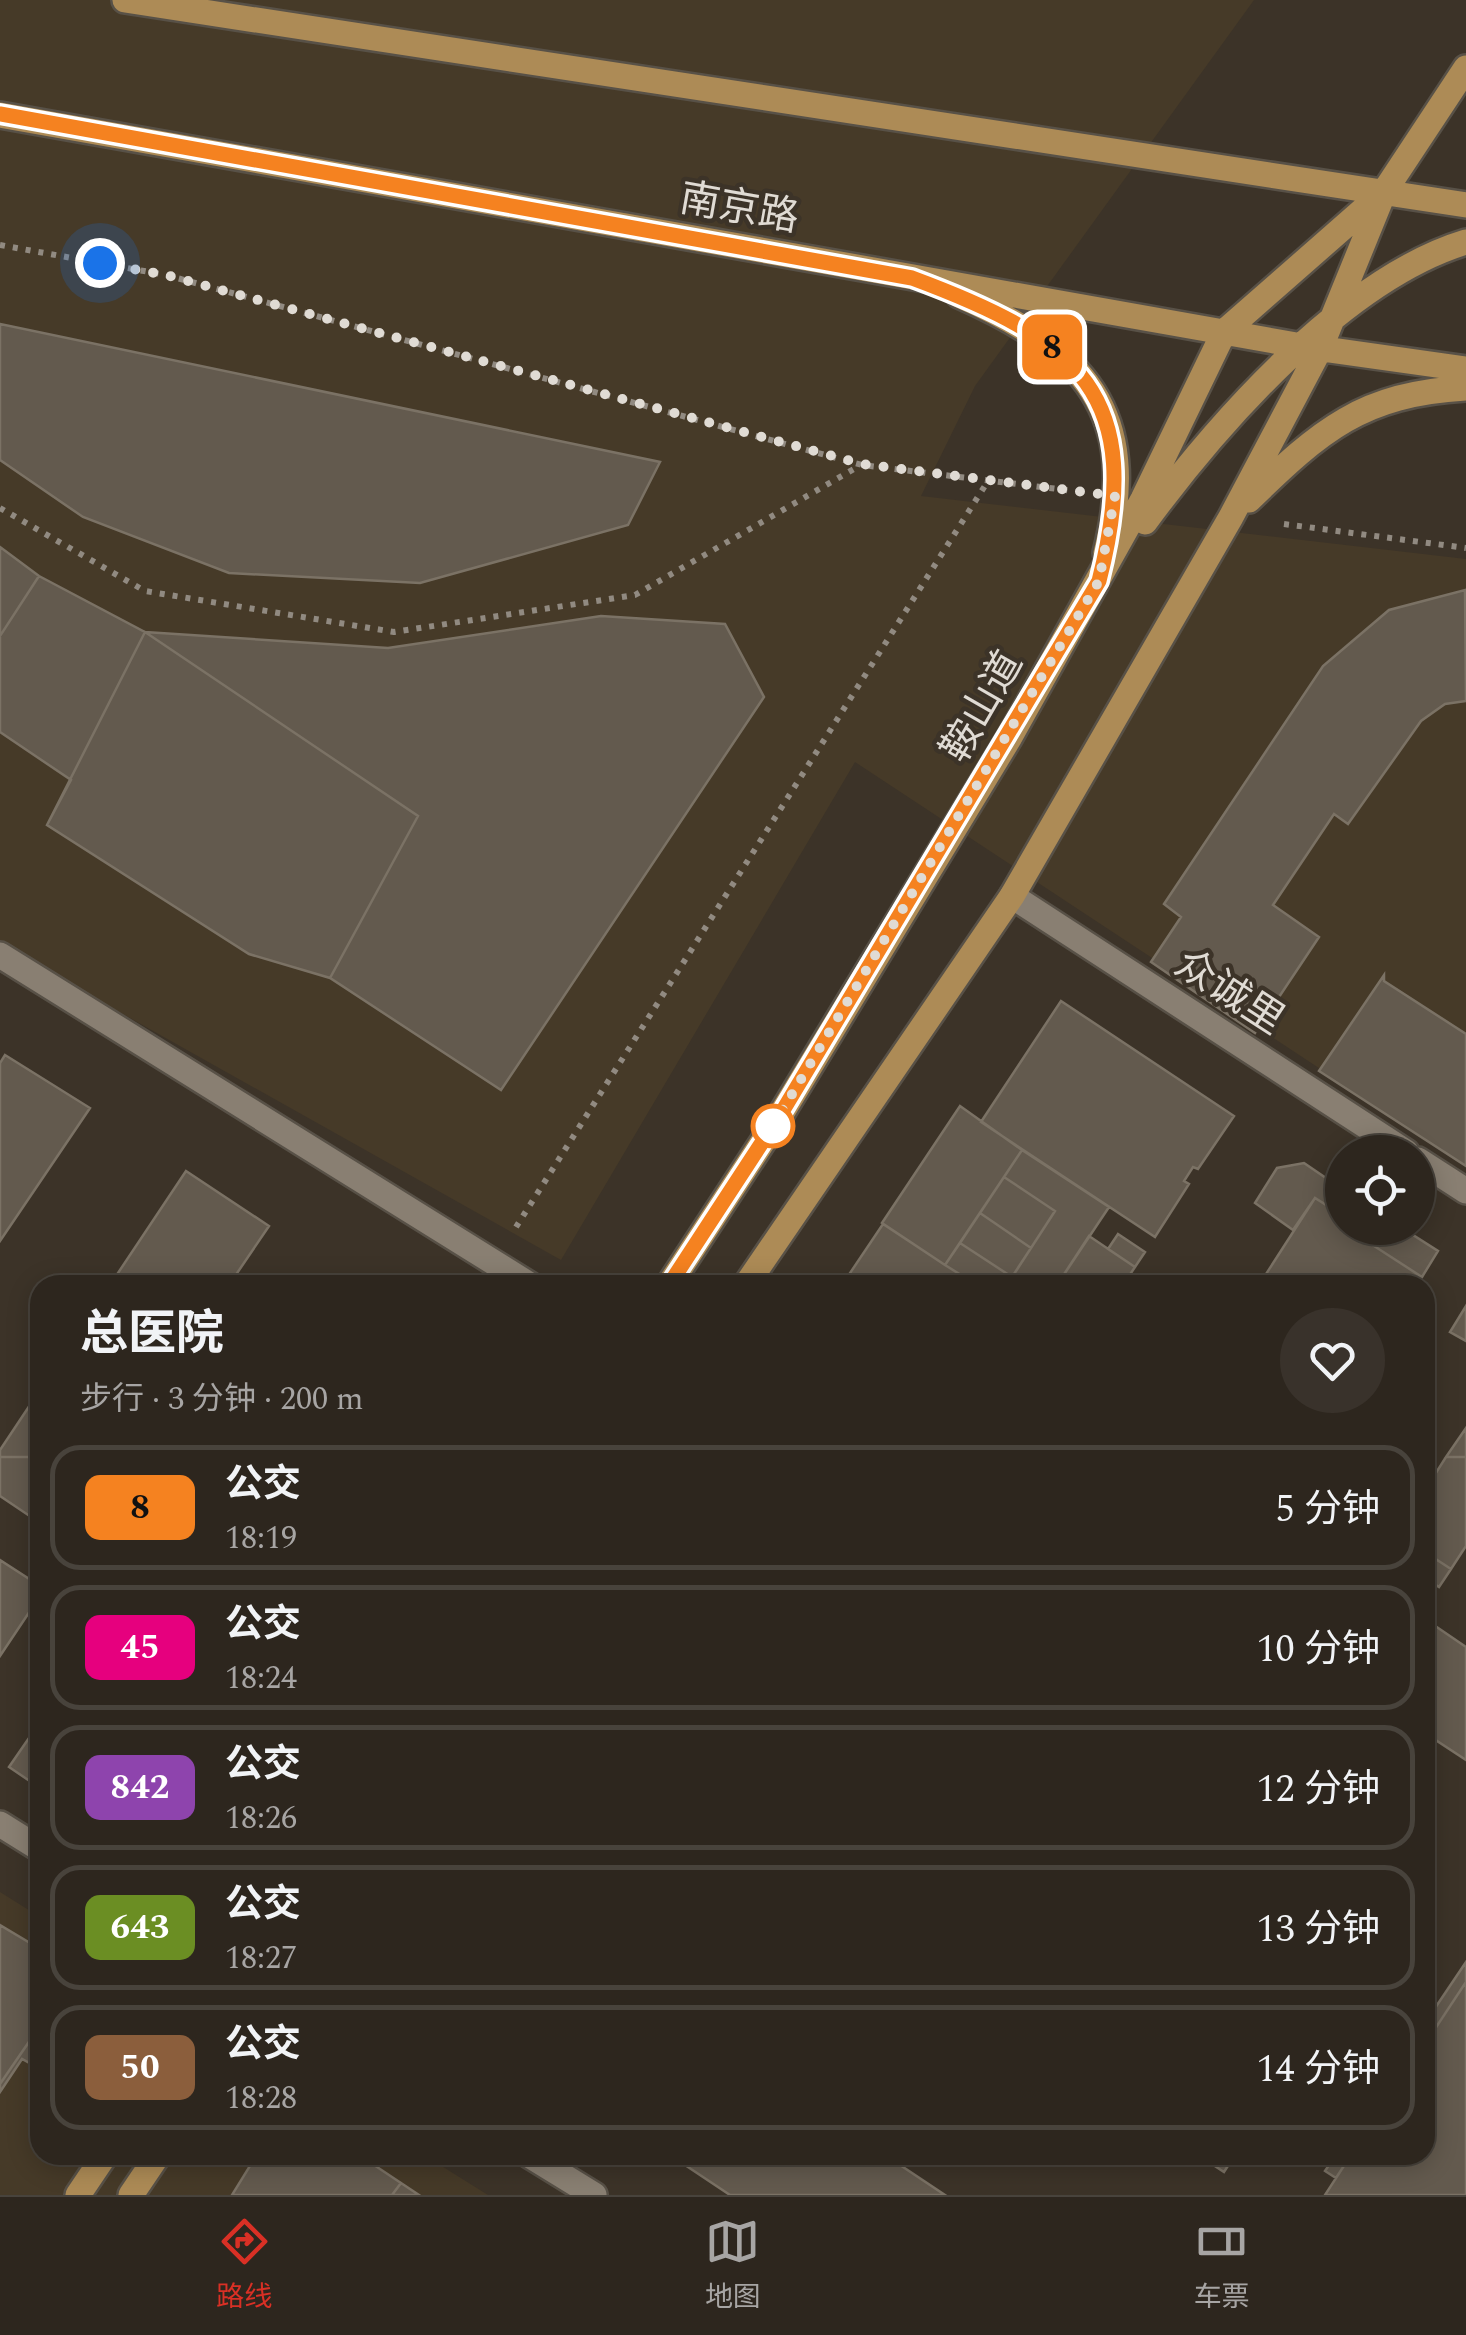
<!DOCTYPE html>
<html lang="zh">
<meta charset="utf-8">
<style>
:root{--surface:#2d261e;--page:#39322b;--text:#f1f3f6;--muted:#a7a5a4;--line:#48433c;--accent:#d93025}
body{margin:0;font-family:Spectral,"Noto Sans SC",serif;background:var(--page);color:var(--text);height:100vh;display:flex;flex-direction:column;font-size:38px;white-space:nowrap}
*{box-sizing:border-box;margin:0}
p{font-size:32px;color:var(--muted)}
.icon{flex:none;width:55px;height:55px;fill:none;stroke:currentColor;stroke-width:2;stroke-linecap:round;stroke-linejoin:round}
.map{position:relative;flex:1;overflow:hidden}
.panel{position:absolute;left:30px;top:1275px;width:1405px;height:890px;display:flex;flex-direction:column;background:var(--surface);border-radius:30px;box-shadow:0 5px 25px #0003,0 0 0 2px var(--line)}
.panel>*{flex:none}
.badge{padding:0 20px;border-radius:15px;font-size:35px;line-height:65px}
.tools{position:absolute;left:1325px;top:1135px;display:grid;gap:20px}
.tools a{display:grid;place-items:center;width:110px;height:110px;border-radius:50%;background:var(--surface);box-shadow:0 5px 25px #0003,0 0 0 2px var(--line);font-size:50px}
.you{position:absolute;width:50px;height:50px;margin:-25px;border:8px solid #fff;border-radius:50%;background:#1a73e8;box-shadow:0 0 0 15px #1a73e833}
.map>.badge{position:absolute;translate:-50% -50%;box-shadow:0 0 0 5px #fff}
.round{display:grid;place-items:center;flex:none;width:105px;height:105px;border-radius:52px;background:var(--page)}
.overview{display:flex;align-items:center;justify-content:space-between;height:170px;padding:0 50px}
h1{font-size:48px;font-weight:700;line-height:75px}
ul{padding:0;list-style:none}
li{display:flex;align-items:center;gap:30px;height:125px;margin:0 20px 15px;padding:0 30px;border:5px solid var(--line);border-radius:30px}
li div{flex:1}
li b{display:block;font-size:38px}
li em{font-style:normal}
li .badge{min-width:110px;font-weight:700;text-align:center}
.menu{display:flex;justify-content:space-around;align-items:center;height:140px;border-top:2px solid var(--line);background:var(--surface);font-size:28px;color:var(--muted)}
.menu a{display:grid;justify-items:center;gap:5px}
.menu .active{color:var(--accent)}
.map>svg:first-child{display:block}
</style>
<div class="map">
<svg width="1466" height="2195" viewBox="0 0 1466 2195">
<rect width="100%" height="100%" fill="#3c3328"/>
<!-- built -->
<path fill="#463a28" d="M0 0H1254L975 386 921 496 1466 559V1165L855 762 561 1260 0 945Z
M0 1892 40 1917V2155H424L488 2195H0Z"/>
<!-- building -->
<path fill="#635a4e" stroke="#7b7265" stroke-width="2.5" d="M0 324 660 462 628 525 420 583 229 573 83 517 0 460Z
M0 547 39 576 0 636Z
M0 547 39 576 145 632 388 648 601 616 725 624 764 697 501 1090 330 978 249 954 47 825 71 780 0 732Z
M1465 590 1466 701 1445 704 1421 721 1348 824 1334 814 1273 905 1319 937 1255 1033 1151 962 1181 917 1164 904 1323 666 1389 610Z
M145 632 418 816 330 978 249 954 47 825Z
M1384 975V981L1466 1034V1166L1319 1071Z
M1061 1001 1234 1116 1198 1169 1193 1167 1184 1181 1189 1184 1155 1237 981 1122Z
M5 1055 90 1108 0 1241V1063Z
M960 1106 1022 1150 945 1265 882 1223Z
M1022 1150 1109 1207 1057 1285H1007L1055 1211 1004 1177Z
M1304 1163 1342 1189V1215L1315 1198 1293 1230 1255 1203 1277 1168Z
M186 1171 269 1226 229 1285H110Z
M1004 1177 1055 1211 1031 1248 980 1213Z
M1315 1198 1342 1215V1228H1358L1354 1233 1422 1277 1416 1285H1259Z
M980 1213 1031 1248 1012 1277 960 1243Z
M883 1224 945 1265 977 1285H842Z
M1358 1228H1402L1438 1251 1422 1277 1354 1233Z
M1118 1234 1145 1252 1135 1267 1108 1249Z
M1089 1236 1135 1267 1123 1285H1057Z
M960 1243 1012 1277 1007 1285H977L945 1265Z
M1466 1306V1341L1450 1332Z
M40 1390V1457H0V1450Z
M1466 1428V1457H1446Z
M0 1457H40V1523L0 1496Z
M1446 1457H1466V1546L1451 1569 1425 1552V1490Z
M1425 1552 1451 1569 1439 1587 1425 1578Z
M0 1560 40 1586V1596L0 1656Z
M1425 1619 1466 1647V1760L1425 1733Z
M40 1722V1788L9 1767Z
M0 1925 40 1949V2026L0 2084Z
M1466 1962V1982L1425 2044V2023Z
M1466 1982V2195H1325L1351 2155H1425V2044Z
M37 2030 40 2058 33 2065 22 2059 0 2092V2084Z
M261 2155H359L401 2183 392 2195H232L256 2156Z
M670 2155H885L945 2195H730Z
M1198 2155H1235L1224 2172Z
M1336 2155H1351L1336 2178 1325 2171Z
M401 2183 419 2195H392Z"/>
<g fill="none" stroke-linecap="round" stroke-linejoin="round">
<!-- minor casing -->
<g stroke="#585147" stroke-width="30">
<path id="minor" d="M1012 896 1406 1152
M0 955 530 1285
M1418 1160 1466 1191
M0 1824 40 1849
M529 2155 594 2195"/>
</g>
<!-- major casing -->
<g stroke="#585147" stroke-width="30">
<path id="major" d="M125 0 1466 205
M0 115 1302 346 1466 369
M959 295C1083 350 1142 411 1106 553
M1249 500C1321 430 1362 394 1466 388
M1145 522C1219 422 1344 279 1466 242
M669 1285 783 1111 1010 737 1143 499 1224 332 1379 196
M746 1285 1012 896 1231 517 1320 349 1384 192 1466 68
M78 2195 105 2155
M131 2195 158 2155"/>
</g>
<!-- path -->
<path stroke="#918a81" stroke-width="6" stroke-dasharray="5 8" stroke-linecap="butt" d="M0 245 166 275 862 465 1074 491
M0 508 145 591 394 632 635 595 861 465
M1284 524 1466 548
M516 1227 988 481"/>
<!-- minor -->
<use href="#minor" stroke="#897f72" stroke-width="25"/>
<!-- major -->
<use href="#major" stroke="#ad8b56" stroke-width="25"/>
</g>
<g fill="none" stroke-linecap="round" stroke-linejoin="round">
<!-- line casing -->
<g stroke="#fff" stroke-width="22">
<path id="line" d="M0 114 912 278C1079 340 1147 394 1099 581L782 1112 669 1285"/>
</g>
<!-- line -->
<use href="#line" stroke="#f58220" stroke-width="15"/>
<!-- walk -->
<path stroke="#e0dbd4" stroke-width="10" stroke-dasharray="0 18" d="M100 263 166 275 862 464 1115 496 1099 581 773 1126"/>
</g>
<!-- markers -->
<circle fill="#fff" stroke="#f58220" stroke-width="5" cx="773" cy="1126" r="20"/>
<g text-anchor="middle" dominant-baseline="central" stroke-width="9" stroke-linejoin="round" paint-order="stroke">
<!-- street labels -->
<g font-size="40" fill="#e0dbd4" stroke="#3c3328">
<text transform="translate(739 209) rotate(10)">南京路</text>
<text transform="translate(983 707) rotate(-60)">鞍山道</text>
<text transform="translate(1229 993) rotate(33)">众诚里</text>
</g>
</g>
</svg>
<div class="tools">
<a><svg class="icon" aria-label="locate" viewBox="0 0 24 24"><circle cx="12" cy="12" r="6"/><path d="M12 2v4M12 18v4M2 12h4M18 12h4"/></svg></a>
</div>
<div class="you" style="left:100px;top:263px"></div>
<b class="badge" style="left:1052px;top:347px;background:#f58220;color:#111">8</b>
<section class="panel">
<div class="overview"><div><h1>总医院</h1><p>步行 · 3 分钟 · 200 m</p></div><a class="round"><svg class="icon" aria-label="heart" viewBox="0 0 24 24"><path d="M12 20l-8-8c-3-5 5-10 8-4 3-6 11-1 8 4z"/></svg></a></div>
<ul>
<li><span class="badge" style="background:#f58220;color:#111">8</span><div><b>公交</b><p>18:19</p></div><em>5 分钟</em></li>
<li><span class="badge" style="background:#e6007e;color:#fff">45</span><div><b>公交</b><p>18:24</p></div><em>10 分钟</em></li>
<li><span class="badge" style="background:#8e44ad;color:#fff">842</span><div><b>公交</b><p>18:26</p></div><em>12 分钟</em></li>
<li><span class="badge" style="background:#6b8e23;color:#fff">643</span><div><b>公交</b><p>18:27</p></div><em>13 分钟</em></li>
<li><span class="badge" style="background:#8b5e3c;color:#fff">50</span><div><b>公交</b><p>18:28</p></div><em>14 分钟</em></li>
</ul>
</section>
</div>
<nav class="menu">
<a class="active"><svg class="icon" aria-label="directions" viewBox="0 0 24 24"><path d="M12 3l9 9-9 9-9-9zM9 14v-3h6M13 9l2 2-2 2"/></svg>路线</a>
<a><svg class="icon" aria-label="map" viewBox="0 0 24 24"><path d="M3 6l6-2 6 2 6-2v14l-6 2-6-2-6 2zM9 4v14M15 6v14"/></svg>地图</a>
<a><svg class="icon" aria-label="tickets" viewBox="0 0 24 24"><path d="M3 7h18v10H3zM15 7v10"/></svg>车票</a>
</nav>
